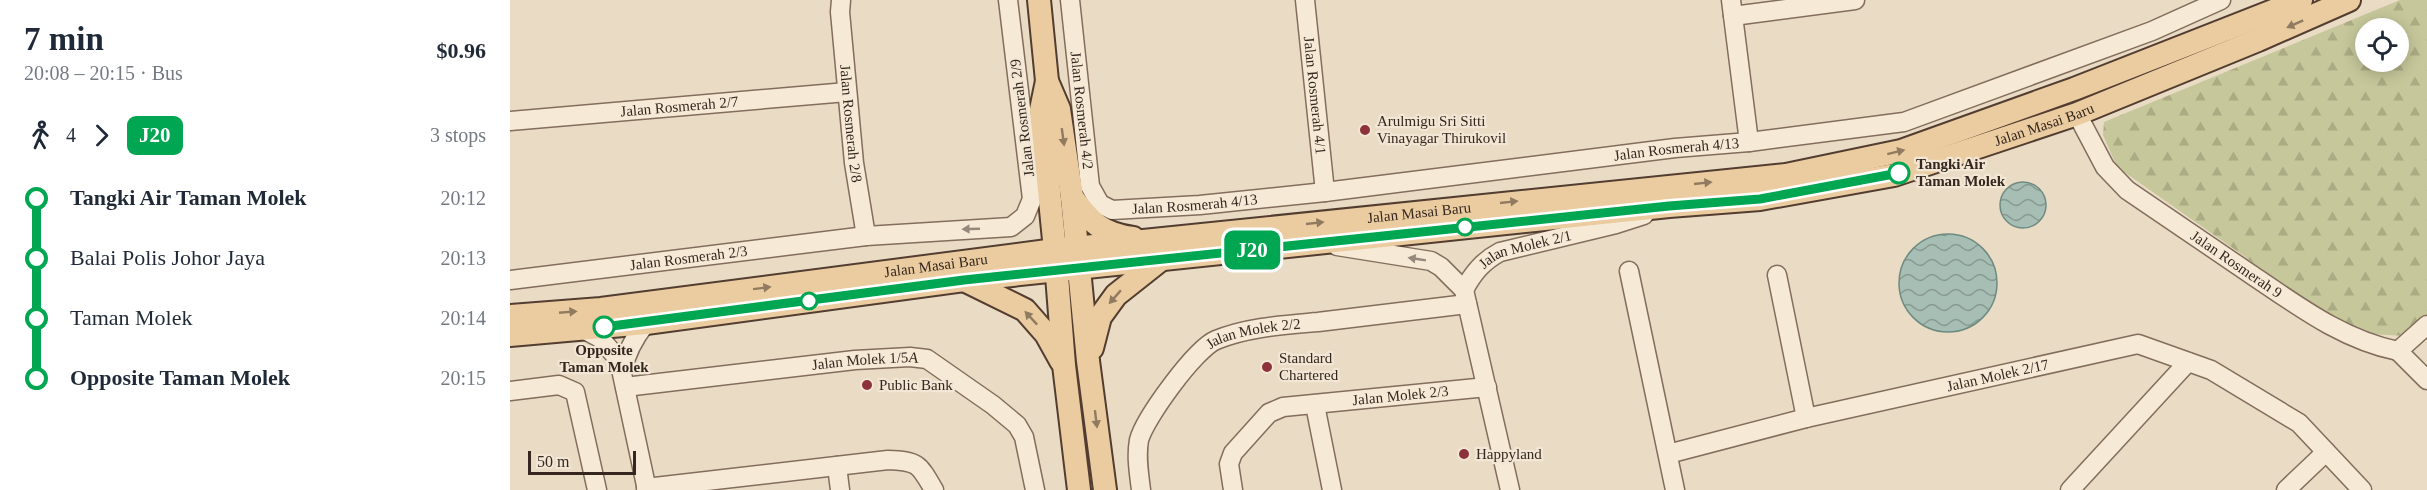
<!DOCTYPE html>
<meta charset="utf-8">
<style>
:root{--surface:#fff;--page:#f6f6f7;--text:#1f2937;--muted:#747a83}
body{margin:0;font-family:Georgia,serif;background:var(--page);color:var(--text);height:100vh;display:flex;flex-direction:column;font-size:22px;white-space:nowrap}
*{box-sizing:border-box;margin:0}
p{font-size:20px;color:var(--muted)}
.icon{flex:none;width:33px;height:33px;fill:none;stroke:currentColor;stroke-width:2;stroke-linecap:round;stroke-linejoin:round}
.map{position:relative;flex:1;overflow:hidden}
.details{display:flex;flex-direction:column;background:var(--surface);width:510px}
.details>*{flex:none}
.badge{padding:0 12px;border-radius:9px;font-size:21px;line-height:39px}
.buttons{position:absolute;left:1845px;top:18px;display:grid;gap:12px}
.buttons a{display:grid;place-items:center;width:54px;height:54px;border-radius:50%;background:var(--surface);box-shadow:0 3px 15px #0003;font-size:30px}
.scale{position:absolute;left:18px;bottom:15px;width:108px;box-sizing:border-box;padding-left:6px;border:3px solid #35271f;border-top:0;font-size:16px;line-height:21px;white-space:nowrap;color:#35271f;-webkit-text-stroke:4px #f2e6d4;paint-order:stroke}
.map>.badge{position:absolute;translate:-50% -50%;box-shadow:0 0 0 3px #fff}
.legs{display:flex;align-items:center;gap:9px;height:66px;padding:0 24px;font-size:20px}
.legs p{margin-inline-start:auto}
.head{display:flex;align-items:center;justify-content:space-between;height:102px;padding:0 24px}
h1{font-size:33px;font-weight:600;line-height:45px}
ul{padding:0 24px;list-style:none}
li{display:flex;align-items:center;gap:21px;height:60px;font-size:22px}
li i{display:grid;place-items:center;width:9px;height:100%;margin:0 8px;background:currentColor}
li i::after{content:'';width:15px;height:15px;margin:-8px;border:4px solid;border-radius:50%;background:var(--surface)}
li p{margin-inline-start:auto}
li:first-child i{background:linear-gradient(#0000 50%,currentColor 0)}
li:last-child i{background:linear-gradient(currentColor 50%,#0000 0)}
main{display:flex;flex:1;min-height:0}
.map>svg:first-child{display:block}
</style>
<main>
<section class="details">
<div class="head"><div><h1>7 min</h1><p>20:08 – 20:15 · Bus</p></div><b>$0.96</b></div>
<div class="legs"><svg class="icon" aria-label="walk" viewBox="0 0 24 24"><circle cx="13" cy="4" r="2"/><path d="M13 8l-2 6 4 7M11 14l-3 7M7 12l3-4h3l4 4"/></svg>4<svg class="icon" aria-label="forward" viewBox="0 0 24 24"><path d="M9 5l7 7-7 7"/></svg><b class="badge" style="background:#00a651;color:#fff">J20</b><p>3 stops</p></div>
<ul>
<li><i style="color:#00a651"></i><b>Tangki Air Taman Molek</b><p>20:12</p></li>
<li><i style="color:#00a651"></i><span>Balai Polis Johor Jaya</span><p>20:13</p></li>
<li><i style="color:#00a651"></i><span>Taman Molek</span><p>20:14</p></li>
<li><i style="color:#00a651"></i><b>Opposite Taman Molek</b><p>20:15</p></li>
</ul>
</section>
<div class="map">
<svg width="1917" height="490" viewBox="0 0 1917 490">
<defs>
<pattern id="forest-firs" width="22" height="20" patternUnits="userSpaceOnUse" patternTransform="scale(1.5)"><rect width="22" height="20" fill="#c6c79a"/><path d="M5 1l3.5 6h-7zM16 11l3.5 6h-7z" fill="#abab84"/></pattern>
<pattern id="water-waves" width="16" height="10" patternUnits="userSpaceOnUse" patternTransform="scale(1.5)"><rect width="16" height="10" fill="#a6beb4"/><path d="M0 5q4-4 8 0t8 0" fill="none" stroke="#889a92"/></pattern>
</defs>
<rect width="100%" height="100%" fill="#eadbc5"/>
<!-- forest -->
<path fill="url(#forest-firs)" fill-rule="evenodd" d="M1890 0H1917V320L1895 336 1861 334 1798 306 1734 256 1607 167 1593 135 1594 122ZM1856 28H1888V62H1856Z"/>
<!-- water -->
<path fill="url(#water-waves)" stroke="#6e8b81" stroke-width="1.5" d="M1490 205a23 23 0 1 1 46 0a23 23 0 1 1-46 0Z
M1389 283a49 49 0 1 1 98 0a49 49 0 1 1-98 0Z"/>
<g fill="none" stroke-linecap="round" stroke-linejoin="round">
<!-- minor casing -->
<g stroke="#836d5c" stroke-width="21">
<g id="minor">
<path id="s1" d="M331 0 330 12 344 163 356 236"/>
<path id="s2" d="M560 0 580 186 590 204 602 210 690 205 815 192 1165 148 1239 142 1394 122 1642 31 1711 0"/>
<path id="s3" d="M795 0 815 192"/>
<path d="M1221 0 1239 142"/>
<path d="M1223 16 1345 0"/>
<path id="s4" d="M1567 114 1595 167 1617 190C1658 218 1700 246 1742 275 1788 306 1833 340 1888 351"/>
<path id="s5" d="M0 121 337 92"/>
<path d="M827 246 921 261 931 267 954 290 1000 490"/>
<path d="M1119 271 1165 490"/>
<path d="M1267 275 1296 418"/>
<path id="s6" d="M0 280 356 236 501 227 515 216 522 199 498 0"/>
<path id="s7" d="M954 290C963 273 973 261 990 252L1106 224 1134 215"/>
<path d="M73 329 90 338 109 360 137 490"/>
<path d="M1888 351 1917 380"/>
<path d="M1888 351 1917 325"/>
<path d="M112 372C116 352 124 338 136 323"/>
<path id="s8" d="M115 387 345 360 400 357 417 359 483 405 507 425 514 437 525 490"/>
<path d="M0 391 49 385 65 392 87 490"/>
<path d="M805 405 822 490"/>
<path id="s9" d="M1158 454 1296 418 1628 344 1701 370 1789 423 1852 490"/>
<path d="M327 466 330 490"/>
<path d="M136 488 378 460C408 461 409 464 424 490"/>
<path id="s10" d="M631 490C629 473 626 457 629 440 635 418 685 349 706 340 737 327 774 325 808 322 858 316 908 310 957 304"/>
<path id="s11" d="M723 490 719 464 723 453 759 413 773 407 977 387"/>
<path d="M1560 490 1678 362"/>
<path d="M1776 490 1816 452"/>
</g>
</g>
<!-- major casing -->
<g stroke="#523d30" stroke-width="26">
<g id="major">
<path d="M529 0 537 81 549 109 562 197 578 361 595 490"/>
<path d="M537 81 531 110 545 250 554 365 569 490"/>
<path d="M562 197C580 222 592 234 623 238"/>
<path d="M454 280 515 310 536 334 551 361"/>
<path id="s12" d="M0 316 91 309 545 250 1276 175 1391 151 1564 89 1791 0"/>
<path id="s13" d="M0 335 136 323 454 280 1159 206 1250 199 1384 175 1567 114 1748 40 1839 0"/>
<path d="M582 348 590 317 606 295 649 261"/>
</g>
</g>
<!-- minor -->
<use href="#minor" stroke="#f6ead7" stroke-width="18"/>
<!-- major -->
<use href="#major" stroke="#eacca0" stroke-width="22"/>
</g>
<!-- one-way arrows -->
<defs><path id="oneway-solid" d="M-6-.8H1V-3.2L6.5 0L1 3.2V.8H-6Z" transform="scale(1.5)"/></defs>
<g fill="#907a60">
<use href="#oneway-solid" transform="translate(1785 24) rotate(156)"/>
<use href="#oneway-solid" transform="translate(553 137) rotate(82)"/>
<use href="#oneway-solid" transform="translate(1386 152) rotate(-14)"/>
<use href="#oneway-solid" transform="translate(1193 183) rotate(-6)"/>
<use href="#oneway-solid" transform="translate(999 202) rotate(-6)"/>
<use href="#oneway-solid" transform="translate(805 223) rotate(-6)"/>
<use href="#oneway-solid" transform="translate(252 288) rotate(-7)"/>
<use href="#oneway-solid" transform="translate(605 297) rotate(131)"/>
<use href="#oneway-solid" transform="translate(58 312) rotate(-5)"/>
<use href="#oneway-solid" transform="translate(521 318) rotate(-133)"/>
<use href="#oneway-solid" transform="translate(586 419) rotate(83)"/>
</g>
<g fill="#96887b">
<use href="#oneway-solid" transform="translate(461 229) rotate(178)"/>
<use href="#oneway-solid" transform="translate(907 259) rotate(-171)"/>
</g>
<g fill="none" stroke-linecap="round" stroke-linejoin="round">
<!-- line-1 casing -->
<g stroke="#fff" stroke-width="14">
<path id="line-1" d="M94 327 454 280 1159 206 1250 199 1389 173"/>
</g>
<!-- line-1 -->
<use href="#line-1" stroke="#00a651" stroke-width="9"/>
</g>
<!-- markers -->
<g fill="#8d323b" stroke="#f2e6d4" stroke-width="2">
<circle cx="855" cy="130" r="6"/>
<circle cx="757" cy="367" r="6"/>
<circle cx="357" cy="385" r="6"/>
<circle cx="954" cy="454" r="6"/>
</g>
<g fill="#fff" stroke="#00a651" stroke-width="3">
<circle cx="1389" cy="173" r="10"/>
<circle cx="955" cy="227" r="8"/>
<circle cx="299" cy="301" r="8"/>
<circle cx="94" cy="327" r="10"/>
</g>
<g text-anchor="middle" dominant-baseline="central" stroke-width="4.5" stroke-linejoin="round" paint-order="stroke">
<!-- street labels -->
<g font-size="15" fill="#35271f" stroke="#f2e6d4">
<text stroke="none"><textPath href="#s3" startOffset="96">Jalan Rosmerah 4/1</textPath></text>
<text stroke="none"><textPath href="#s5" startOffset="170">Jalan Rosmerah 2/7</textPath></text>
<text stroke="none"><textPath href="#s2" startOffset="111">Jalan Rosmerah 4/2</textPath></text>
<text transform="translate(512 118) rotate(-97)">Jalan Rosmerah 2/9</text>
<text stroke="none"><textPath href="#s1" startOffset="124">Jalan Rosmerah 2/8</textPath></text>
<text stroke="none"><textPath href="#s13" startOffset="1552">Jalan Masai Baru</textPath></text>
<text stroke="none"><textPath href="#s2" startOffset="789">Jalan Rosmerah 4/13</textPath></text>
<text stroke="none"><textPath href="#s2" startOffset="304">Jalan Rosmerah 4/13</textPath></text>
<text stroke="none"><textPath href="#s12" startOffset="915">Jalan Masai Baru</textPath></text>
<text stroke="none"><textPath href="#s7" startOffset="78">Jalan Molek 2/1</textPath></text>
<text stroke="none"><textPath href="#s6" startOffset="180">Jalan Rosmerah 2/3</textPath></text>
<text stroke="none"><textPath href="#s4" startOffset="224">Jalan Rosmerah 9</textPath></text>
<text stroke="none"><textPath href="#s12" startOffset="429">Jalan Masai Baru</textPath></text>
<text stroke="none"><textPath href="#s10" startOffset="216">Jalan Molek 2/2</textPath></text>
<text stroke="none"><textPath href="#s8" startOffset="242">Jalan Molek 1/5A</textPath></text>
<text stroke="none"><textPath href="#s9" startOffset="339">Jalan Molek 2/17</textPath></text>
<text stroke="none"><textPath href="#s11" startOffset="225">Jalan Molek 2/3</textPath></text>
</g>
<!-- poi labels -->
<g font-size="15" fill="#35271f" stroke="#f2e6d4" text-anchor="start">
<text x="867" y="121">Arulmigu Sri Sitti<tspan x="867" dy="17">Vinayagar Thirukovil</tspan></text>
<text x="769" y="358">Standard<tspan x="769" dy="17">Chartered</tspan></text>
<text x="369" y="385">Public Bank</text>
<text x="966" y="454">Happyland</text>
</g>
<!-- stop labels -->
<g font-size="15" font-weight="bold" fill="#35271f" stroke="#f2e6d4" text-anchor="start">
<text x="1406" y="164">Tangki Air<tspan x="1406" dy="17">Taman Molek</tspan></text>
<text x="94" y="350" text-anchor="middle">Opposite<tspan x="94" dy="17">Taman Molek</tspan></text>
</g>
</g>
</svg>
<div class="buttons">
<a><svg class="icon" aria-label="locate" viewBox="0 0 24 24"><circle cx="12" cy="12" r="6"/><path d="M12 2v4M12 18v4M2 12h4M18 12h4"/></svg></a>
</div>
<div class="scale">50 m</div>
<b class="badge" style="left:742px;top:250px;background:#00a651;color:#fff">J20</b>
</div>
</main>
